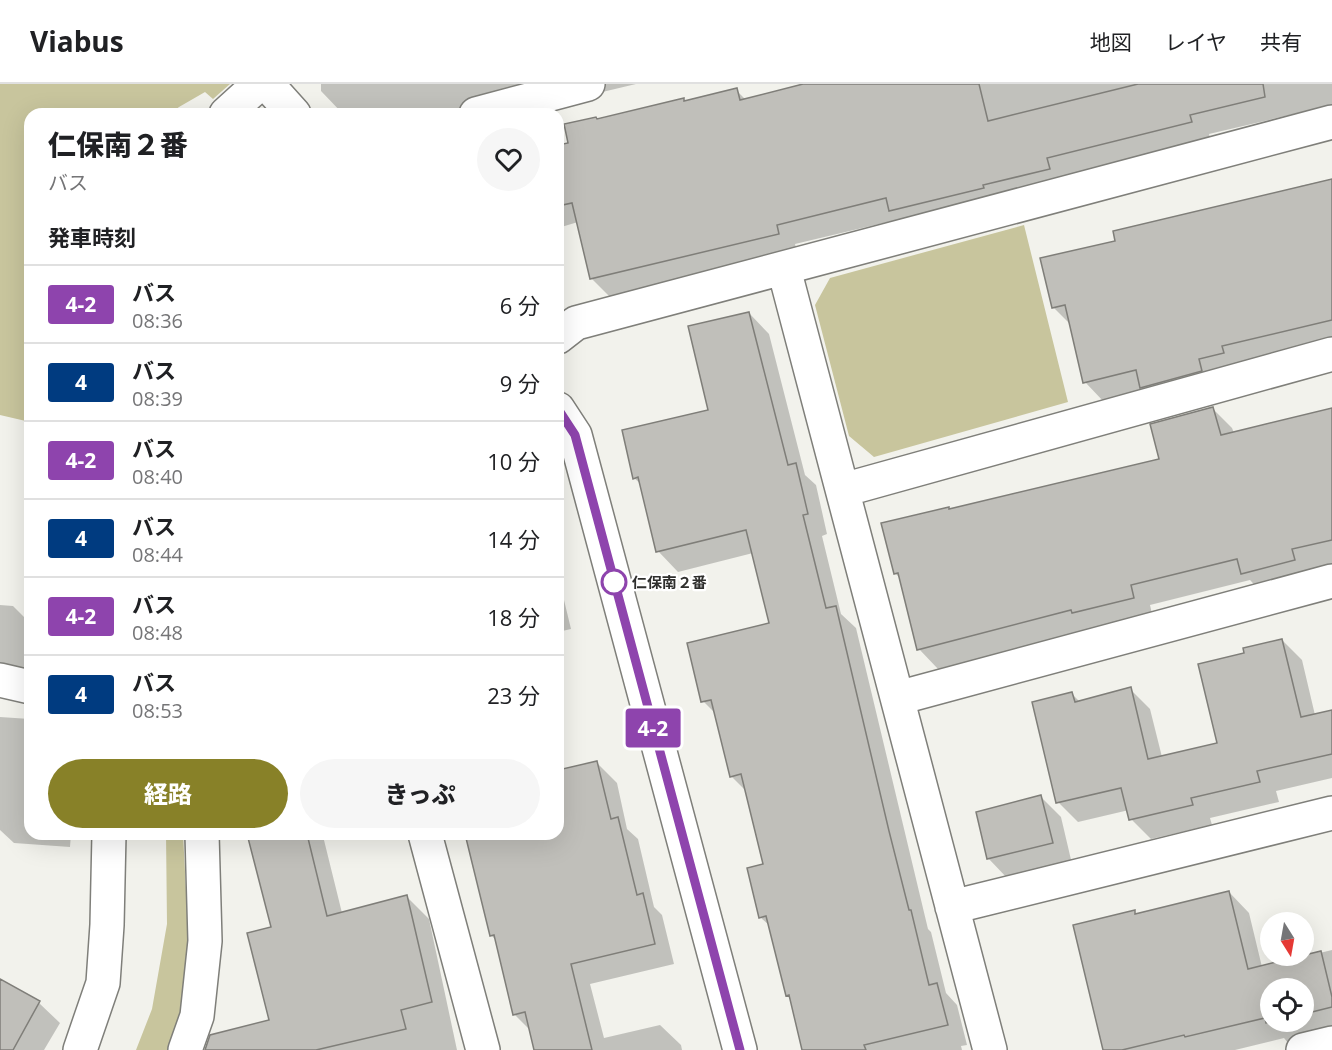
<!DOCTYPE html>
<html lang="ja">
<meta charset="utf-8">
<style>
:root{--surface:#fff;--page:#f6f6f6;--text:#202124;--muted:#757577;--line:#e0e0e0;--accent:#888128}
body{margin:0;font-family:"Open Sans","Noto Sans JP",sans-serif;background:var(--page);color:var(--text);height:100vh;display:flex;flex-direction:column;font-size:22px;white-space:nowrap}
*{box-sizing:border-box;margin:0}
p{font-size:20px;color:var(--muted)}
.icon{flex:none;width:33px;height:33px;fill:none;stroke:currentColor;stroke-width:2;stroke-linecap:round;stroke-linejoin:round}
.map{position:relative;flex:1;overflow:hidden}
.drawer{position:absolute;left:24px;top:24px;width:540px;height:732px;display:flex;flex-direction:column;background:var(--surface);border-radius:18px;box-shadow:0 6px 24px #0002}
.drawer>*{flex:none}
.badge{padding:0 12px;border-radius:4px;font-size:21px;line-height:39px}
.needle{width:39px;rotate:169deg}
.tools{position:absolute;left:1260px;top:828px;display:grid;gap:12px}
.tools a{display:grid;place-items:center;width:54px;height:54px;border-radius:50%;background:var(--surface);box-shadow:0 6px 24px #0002;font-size:30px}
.map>.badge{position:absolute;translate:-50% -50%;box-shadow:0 0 0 3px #fff}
h2{padding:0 24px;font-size:22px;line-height:54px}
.round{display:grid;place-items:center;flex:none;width:63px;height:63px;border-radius:32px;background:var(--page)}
.head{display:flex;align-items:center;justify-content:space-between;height:102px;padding:0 24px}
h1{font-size:28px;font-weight:800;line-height:45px}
.cta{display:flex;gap:12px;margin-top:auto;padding:12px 24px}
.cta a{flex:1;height:69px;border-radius:36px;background:var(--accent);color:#fff;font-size:24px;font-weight:800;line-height:69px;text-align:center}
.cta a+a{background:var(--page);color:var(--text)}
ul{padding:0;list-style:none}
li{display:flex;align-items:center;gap:18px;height:78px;padding:0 24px;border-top:2px solid var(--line)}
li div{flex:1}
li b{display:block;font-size:22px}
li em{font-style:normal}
li .badge{min-width:66px;font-weight:700;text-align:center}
header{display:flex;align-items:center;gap:36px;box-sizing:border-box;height:84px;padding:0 30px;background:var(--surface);border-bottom:2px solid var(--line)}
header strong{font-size:28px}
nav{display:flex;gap:33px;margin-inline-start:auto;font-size:21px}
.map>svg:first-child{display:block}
</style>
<header>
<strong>Viabus</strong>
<nav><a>地図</a><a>レイヤ</a><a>共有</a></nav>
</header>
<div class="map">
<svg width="1332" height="966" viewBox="0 0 1332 966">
<rect width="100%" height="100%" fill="#f2f2ec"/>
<!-- green -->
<path fill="#c8c59d" d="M0 0H230L213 15 205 8 179 23 170 30H30V338L0 331Z
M1024 141 1068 318 874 373 849 352 815 221 830 194Z
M166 750H183L190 882 183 924 168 966H136L152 925 167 840Z"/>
<!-- shadow -->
<path fill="#0003" fill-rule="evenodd" d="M321 0H636L510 30H343L321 7Z
M809 0H1332V21L1209 50 1211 58 911 146 900 135 795 160 798 170 611 214 591 194 578 138 558 144V63L570 60 598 37 683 15 686 18 736 6 746 16Z
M1332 95V260L1104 318 1085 298 1072 242 1053 223 1117 158 1301 104 1300 102Z
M749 229 769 250 805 391 816 401 827 450 822 452 841 530 856 544 928 845 931 848 946 909 957 921 967 961 961 962 962 966H804L792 916 787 911 771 843 760 833 765 781 747 708 731 692 717 631 703 617 770 540 753 469 678 488 658 467 642 401 634 394 710 327Z
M1212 324 1232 344 1234 349 1332 326V480L1311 485 1314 495 1262 509 1250 496 1150 521 1153 534 1091 546 938 585 919 565 902 496 895 489 950 427 1161 376Z
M558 491 571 545 558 548Z
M0 521 13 522 29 538 30 537 28 585 0 582Z
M1282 556 1302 576 1315 631 1332 627V694L1276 707 1279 718 1210 734 1212 741 1151 755 1131 735 1129 726 1078 738 1058 718 1072 610 1080 618 1130 605 1150 625 1162 673 1219 660 1246 570Z
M0 633 30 635V750H71L70 763 14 759 0 746Z
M596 678 617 699 627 745 638 755 654 823 662 831 674 880 590 900 604 954 660 941 681 961 682 966H536L531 947 514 930 497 857 491 851 466 750H558V688Z
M1041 713 1061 733 1072 780 1008 795 988 774Z
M249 750H321L323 752 342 829 407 813 429 835 457 966H228L270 937 273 844Z
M1229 808 1249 829 1262 883 1332 866V948L1288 959 1284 954 1235 966H1104L1134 828 1137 831ZM1270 904H1304V938H1270Z
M0 897 39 919 60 939 44 966H0Z"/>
<!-- building -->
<path fill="#c0bfba" stroke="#7f7e79" stroke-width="1.5" d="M803 0H979L988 37 1138 0H1263L1265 13 1190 31 1192 38 1047 74 1050 85 983 101 984 104 889 127 886 114 777 141 779 150 590 195 572 119 558 122V61L568 59 564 40 596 33 597 35 684 14V17L737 4 740 16Z
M1332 95V236L1222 262 1224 269 1199 275 1202 287 1140 304 1136 286 1083 299 1065 221 1052 224 1040 174 1115 157 1113 147Z
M749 228 788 381 796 379 808 430 803 431 826 524 836 522 889 747 909 826H911L929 901 937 899 948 941 864 961 866 966H802L789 911 786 912 766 832 759 834 747 784 763 780 741 690 730 693 711 616 701 618 687 559 769 539 746 446 656 468 638 393 633 395 622 346 708 326 688 242Z
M1213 323 1221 351 1332 324V456L1292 465 1295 476 1241 490 1237 475 1131 501 1134 514 1072 529 1071 526 917 566 898 489 894 490 881 439 949 423V425L1159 375 1150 340Z
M1282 555 1301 633 1332 626V670L1257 687 1260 698 1191 714 1193 721 1129 736 1121 704 1056 719 1032 618 1072 608 1075 618 1131 603 1148 675 1217 659 1198 580 1244 569 1243 564Z
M597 677 611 735 618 733 637 811 643 809 655 860 571 880 592 966H534L525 928 513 931 494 851 490 852 465 750H558V686Z
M1041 711 1053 759 987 775 976 728Z
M247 750H307L327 832 407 811 432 918 401 926 406 945 316 966H205L210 951 269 936 247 849 271 843Z
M1229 807 1248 885 1321 867 1332 913V923L1304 930V904H1270V938H1272L1266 939 1265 934 1185 953 1184 951 1122 966H1103L1073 841 1135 826V830Z
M0 895 40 917 13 966H0Z"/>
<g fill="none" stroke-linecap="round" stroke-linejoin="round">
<!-- street casing -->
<g stroke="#7f7f7a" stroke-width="36">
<path id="street" d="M267 0 294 30
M226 30 259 0
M476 30 588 0
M784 185 990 966
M558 253 576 239 1332 38
M843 406 1332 270
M0 596 30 603
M898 614 1332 497
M425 750 483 966
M952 823 1332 729
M185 966 197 932 205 857 202 750
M1303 966 1332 959"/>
</g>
<!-- secondary casing -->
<g stroke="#7f7f7a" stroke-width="36">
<path id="secondary" d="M558 325 575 351 740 966
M80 966 103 899 107 841 109 750"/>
</g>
<!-- street -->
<use href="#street" stroke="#fff" stroke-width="33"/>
<!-- secondary -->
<use href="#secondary" stroke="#fff" stroke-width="33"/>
</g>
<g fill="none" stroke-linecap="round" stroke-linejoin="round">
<!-- line casing -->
<g stroke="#fff" stroke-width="14">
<path id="line" d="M558 325 575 351 740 966"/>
</g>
<!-- line -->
<use href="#line" stroke="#8e44ad" stroke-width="9"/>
</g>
<!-- markers -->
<circle fill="#fff" stroke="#8e44ad" stroke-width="3" cx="614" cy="498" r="12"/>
<g text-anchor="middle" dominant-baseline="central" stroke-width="4.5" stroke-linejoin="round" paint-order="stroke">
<!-- stop labels -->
<g font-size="15" font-weight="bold" fill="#2f2f2d" stroke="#fff" text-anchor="start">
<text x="632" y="498">仁保南２番</text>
</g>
</g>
</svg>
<div class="tools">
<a><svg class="needle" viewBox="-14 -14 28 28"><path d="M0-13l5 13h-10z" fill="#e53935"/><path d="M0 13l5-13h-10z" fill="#757577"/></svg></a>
<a><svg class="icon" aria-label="locate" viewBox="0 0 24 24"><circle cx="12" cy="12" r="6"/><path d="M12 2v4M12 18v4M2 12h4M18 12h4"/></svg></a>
</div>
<b class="badge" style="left:653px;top:644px;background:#8e44ad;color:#fff">4-2</b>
<section class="drawer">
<div class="head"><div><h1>仁保南２番</h1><p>バス</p></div><a class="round"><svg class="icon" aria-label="heart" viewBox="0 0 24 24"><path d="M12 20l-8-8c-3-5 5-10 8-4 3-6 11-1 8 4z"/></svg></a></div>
<h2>発車時刻</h2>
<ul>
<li><span class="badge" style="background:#8e44ad;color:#fff">4-2</span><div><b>バス</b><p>08:36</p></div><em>6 分</em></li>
<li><span class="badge" style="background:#003b80;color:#fff">4</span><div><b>バス</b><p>08:39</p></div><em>9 分</em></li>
<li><span class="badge" style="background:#8e44ad;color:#fff">4-2</span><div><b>バス</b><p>08:40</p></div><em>10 分</em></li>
<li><span class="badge" style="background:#003b80;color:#fff">4</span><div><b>バス</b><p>08:44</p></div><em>14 分</em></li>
<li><span class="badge" style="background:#8e44ad;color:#fff">4-2</span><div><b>バス</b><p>08:48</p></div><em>18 分</em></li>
<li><span class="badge" style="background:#003b80;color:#fff">4</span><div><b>バス</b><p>08:53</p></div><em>23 分</em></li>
</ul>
<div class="cta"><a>経路</a><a>きっぷ</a></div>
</section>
</div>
